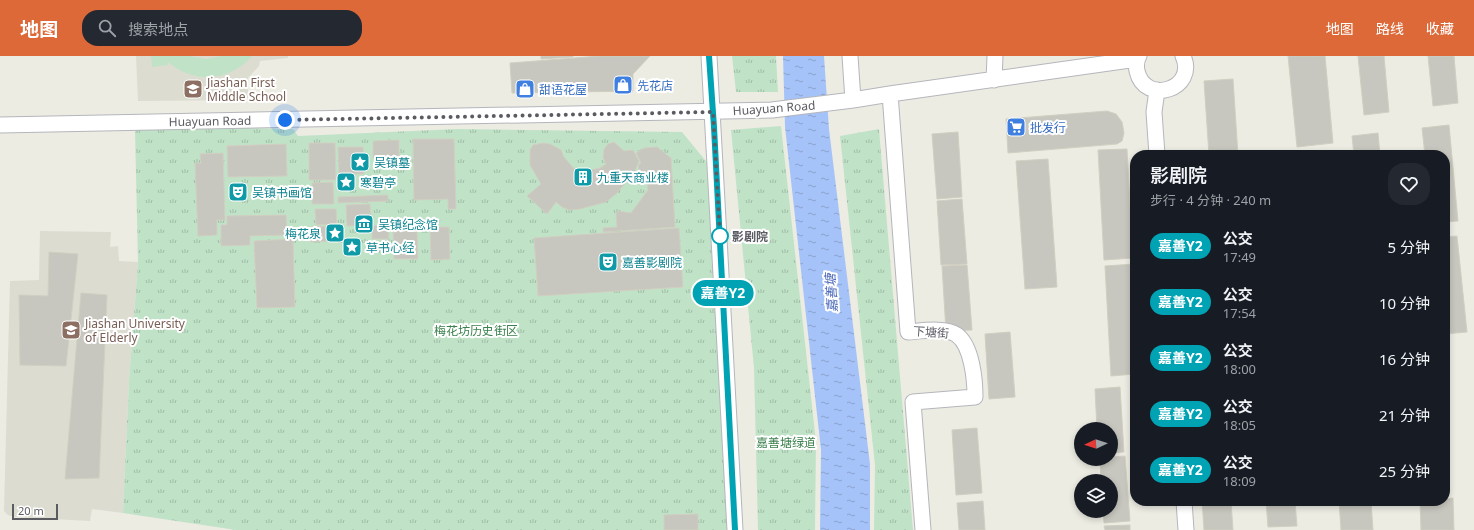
<!DOCTYPE html>
<html lang="zh">
<meta charset="utf-8">
<style>
:root{--surface:#171b24;--page:#242831;--text:#f1f3f6;--muted:#9ea1a6;--accent:#dd6938}
body{margin:0;font-family:"Noto Sans","Noto Sans SC",sans-serif;background:var(--page);color:var(--text);height:100vh;display:flex;flex-direction:column;font-size:15px;white-space:nowrap}
*{box-sizing:border-box;margin:0}
p{font-size:13px;color:var(--muted)}
.icon{flex:none;width:22px;height:22px;fill:none;stroke:currentColor;stroke-width:2;stroke-linecap:round;stroke-linejoin:round}
.map{position:relative;flex:1;overflow:hidden}
.sheet{position:absolute;left:1130px;top:94px;width:320px;height:356px;display:flex;flex-direction:column;background:var(--surface);border-radius:16px;box-shadow:0 2px 6px #0003}
.sheet>*{flex:none}
.badge{padding:0 8px;border-radius:13px;font-size:14px;line-height:26px}
.needle{width:26px;rotate:266deg}
.controls{position:absolute;left:1074px;top:366px;display:grid;gap:8px}
.controls a{display:grid;place-items:center;width:44px;height:44px;border-radius:50%;background:var(--surface);box-shadow:0 2px 6px #0003;font-size:20px}
.scale{position:absolute;left:12px;bottom:10px;width:46px;box-sizing:border-box;padding-left:4px;border:2px solid #5b5c62;border-top:0;font-size:11px;line-height:14px;white-space:nowrap;color:#5b5c62;-webkit-text-stroke:3px #fff;paint-order:stroke}
.you{position:absolute;width:20px;height:20px;margin:-10px;border:3px solid #fff;border-radius:50%;background:#1a73e8;box-shadow:0 0 0 6px #1a73e833}
.map>.badge{position:absolute;translate:-50% -50%;box-shadow:0 0 0 2px #fff}
.round{display:grid;place-items:center;flex:none;width:42px;height:42px;border-radius:16px;background:var(--page)}
.overview{display:flex;align-items:center;justify-content:space-between;height:68px;padding:0 20px}
h1{font-size:19px;font-weight:600;line-height:30px}
ul{padding:0;list-style:none}
li{display:flex;align-items:center;gap:12px;height:56px;padding:0 20px}
li div{flex:1}
li b{display:block;font-size:15px}
li em{font-style:normal}
li .badge{min-width:44px;font-weight:700;text-align:center}
header{display:flex;align-items:center;gap:24px;box-sizing:border-box;height:56px;padding:0 20px;background:var(--accent);color:#fff}
header strong{font-size:19px}
nav{display:flex;gap:22px;margin-inline-start:auto;font-size:14px}
.search{width:280px;height:36px;background:var(--page);display:flex;align-items:center;gap:10px;box-sizing:border-box;padding:0 14px;border-radius:16px;color:var(--muted);font-size:15px}
.map>svg:first-child{display:block}
</style>
<header>
<strong>地图</strong>
<div class="search"><svg class="icon" aria-label="search" viewBox="0 0 24 24"><circle cx="10" cy="10" r="6"/><path d="M15 15l6 6"/></svg>搜索地点</div>
<nav><a>地图</a><a>路线</a><a>收藏</a></nav>
</header>
<div class="map">
<svg width="1474" height="474" viewBox="0 0 1474 474">
<defs>
<pattern id="park-tufts" width="24" height="20" patternUnits="userSpaceOnUse"><rect width="24" height="20" fill="#c0e3c8"/><path d="M3 7l-1-3M5 7V3M7 7l1-3M15 17l-1-3M17 17v-4M19 17l1-3" fill="none" stroke="#9fbba6"/></pattern>
<pattern id="water-ripples" width="26" height="14" patternUnits="userSpaceOnUse"><rect width="26" height="14" fill="#a6c3f9"/><path d="M2 4q2-2 4 0t4 0M15 11q2-2 4 0t4 0" fill="none" stroke="#8aa2cd"/></pattern>
</defs>
<rect width="100%" height="100%" fill="#ecece3"/>
<!-- education -->
<path fill="#dcdcd1" d="M136 0H288V2L260 5 259 10 248 22V44L138 45Z
M40 175 111 176 110 191 118 190 119 205 138 206 129 324 123 457 92 453 90 465 14 461 8 459 4 455 10 225 39 224Z"/>
<!-- park -->
<path fill="url(#park-tufts)" d="M732 0H776L778 36H736Z
M781 70 816 386 815 474H758L754 312 731 74Z
M193 71 293 73 298 80 458 73 682 76 710 110 731 474H236L123 457 129 324 138 206 135 74Z
M879 73 913 474H874L875 409 840 80Z"/>
<!-- pitch -->
<path fill="#c0e3c8" d="M151 0H190L206 3 221 0H252C230 26 193 28 168 6V9L152 11Z"/>
<!-- water -->
<path fill="url(#water-ripples)" d="M783 0H824L829 73 870 408V474H820L821 394 785 71Z"/>
<!-- building -->
<path fill="#c8c7bf" stroke="#d1cfc1" d="M541 0H573V1L541 3Z
M600 0H650L633 18V35L512 37 510 7Z
M1288 0H1325L1333 87 1297 91Z
M1358 0H1384L1389 56 1364 59Z
M1428 0H1454L1458 47 1433 50Z
M1233 23 1238 99H1209L1204 25Z
M1107 55 1116 58 1122 66 1124 77 1122 85 1117 88 1008 97 1006 63Z
M1449 69 1458 165 1445 166V99H1425L1422 72Z
M958 76 962 141 937 143 932 78Z
M1378 77 1380 99H1354L1352 80Z
M413 83H454L456 153H448V143L414 144Z
M399 84V101L373 102V85Z
M614 86 624 95 633 94 639 105 635 115 630 122 617 137 606 146 580 153 569 154 562 151 556 146 547 158 527 140 541 128 530 109V94L533 89 543 87 550 88 561 94 564 101 576 115H587L600 112 606 108 603 102 604 93 608 88Z
M309 87H335L336 124H309Z
M286 88 287 120 228 121 227 90Z
M338 91H363L364 118H339Z
M657 91 671 102 675 171 603 176V172L617 171 616 158 618 155 631 157 648 134 646 116 643 114 642 119 638 117 639 108 641 107 636 97 644 92Z
M1127 93 1133 202 1104 204 1098 94Z
M223 97 225 164H217V179L198 180 195 107H201L200 98Z
M1048 103 1057 231 1025 233 1016 105Z
M333 126 334 148H312V127Z
M388 139V145L338 147V141Z
M962 143 967 208 941 209 937 145Z
M370 148 371 169 347 170 346 149Z
M315 153H336L337 168 316 169Z
M286 159 287 179 250 180V189L221 190V169H227V160Z
M388 169 389 183H372V170Z
M331 170V185L311 186 310 171Z
M430 171H449L450 203 431 204Z
M679 172 683 231 538 240 534 182Z
M393 175H417L418 203H394Z
M1457 180 1467 276 1445 278V181Z
M293 183 295 251 257 252 254 185Z
M49 196 78 198 66 310 20 309 19 239 48 240Z
M1134 208 1135 232V318L1111 320 1105 210Z
M967 209 972 274 946 275 942 210Z
M81 237 107 239 99 422 65 423Z
M1010 276 1015 341 989 343 985 278Z
M1120 331 1124 396 1111 397V373H1097L1095 333Z
M977 372 982 437 956 439 952 374Z
M1445 388 1448 405H1445Z
M1125 400 1130 465 1104 467 1103 455H1111V425H1101L1100 403H1111V401Z
M1453 442 1454 474H1421L1420 445H1445V443Z
M983 445 985 474H959L957 447Z
M1202 445H1231L1233 474H1204Z
M1266 445H1295L1297 470 1268 471Z
M1339 445H1371L1373 474H1341Z
M698 458V474H664V459Z
M1130 469V474H1105L1104 470Z"/>
<g fill="none" stroke-linecap="round" stroke-linejoin="round">
<!-- minor casing -->
<g stroke="#b5b6bc" stroke-width="17">
<path id="minor" d="M709 0 735 474
M850 0 853 44
M1139 0C1136 5 1136 10 1137 15 1145 50 1198 33 1183 0
M994 24 995 0
M1157 34 1154 56 1157 99
M890 38 908 276C921 275 946 271 957 279 972 290 975 324 975 341L913 346 923 474
M0 69 772 54 853 44 890 38 1137 3
M1184 445 1186 474"/>
</g>
<!-- minor -->
<use href="#minor" stroke="#fff" stroke-width="15"/>
</g>
<g fill="none" stroke-linecap="round" stroke-linejoin="round">
<!-- line casing -->
<g stroke="#fff" stroke-width="9">
<path id="line" d="M709 0 714 71 735 474"/>
</g>
<!-- line -->
<use href="#line" stroke="#00a3b4" stroke-width="6"/>
<!-- walk -->
<path stroke="#5b5c62" stroke-width="4" stroke-dasharray="0 7.2" d="M285 64 713 56 720 180"/>
</g>
<!-- icons -->
<defs>
<g id="shop-square" transform="scale(1)"><rect x="-9" y="-9" width="18" height="18" rx="4" fill="#3f7fe0" stroke="#fff"/><path d="M-5-2.5h2.3a2.7 3.5 0 0 1 5.4 0H5L5.5 6h-11ZM-1.5-2.5h3a1.5 2.3 0 0 0-3 0Z" fill="#fff"/></g>
<g id="school-square" transform="scale(1)"><rect x="-9" y="-9" width="18" height="18" rx="4" fill="#8d6e63" stroke="#fff"/><path d="M0-5L7-2L0 1L-7-2ZM-4 1L0 2.5L4 1V4Q0 6-4 4Z" fill="#fff"/></g>
<g id="supermarket-square" transform="scale(1)"><rect x="-9" y="-9" width="18" height="18" rx="4" fill="#3f7fe0" stroke="#fff"/><path d="M-6-5.5h2.5l.6 2H6L4.5 2H-2.5L-4.4-4H-6ZM-1.5 3.2a1.3 1.3 0 1 0 .1 0ZM3 3.2a1.3 1.3 0 1 0 .1 0Z" fill="#fff"/></g>
<g id="sight-square" transform="scale(1)"><rect x="-9" y="-9" width="18" height="18" rx="4" fill="#0f9aa8" stroke="#fff"/><path d="M0-6L1.8-2.2L6-1.7L2.9 1.2L3.7 5.4L0 3.3L-3.7 5.4L-2.9 1.2L-6-1.7L-1.8-2.2Z" fill="#fff"/></g>
<g id="building-square" transform="scale(1)"><rect x="-9" y="-9" width="18" height="18" rx="4" fill="#0f9aa8" stroke="#fff"/><path d="M-4-6H4V6H1V3H-1V6H-4ZM-2.5-4.3h1.7v1.8h-1.7ZM.8-4.3h1.7v1.8H.8ZM-2.5-1h1.7V.8h-1.7ZM.8-1h1.7V.8H.8Z" fill="#fff"/></g>
<g id="theatre-square" transform="scale(1)"><rect x="-9" y="-9" width="18" height="18" rx="4" fill="#0f9aa8" stroke="#fff"/><path d="M-5-5.5Q0-4 5-5.5V0Q5 5 0 6Q-5 5-5 0ZM-3.3-2.5H-1v1.5H-3.3ZM1-2.5H3.3v1.5H1ZM-2.8 1Q0 5.5 2.8 1Z" fill="#fff"/></g>
<g id="museum-square" transform="scale(1)"><rect x="-9" y="-9" width="18" height="18" rx="4" fill="#0f9aa8" stroke="#fff"/><path d="M0-6L6-3V-2H-6V-3ZM-5-1h2V3h-2ZM-1-1h2V3h-2ZM3-1h2V3H3ZM-6 4H6V6H-6Z" fill="#fff"/></g>
<g id="university-square" transform="scale(1)"><rect x="-9" y="-9" width="18" height="18" rx="4" fill="#8d6e63" stroke="#fff"/><path d="M0-5L7-2L0 1L-7-2ZM-4 1L0 2.5L4 1V4Q0 6-4 4Z" fill="#fff"/></g>
</defs>
<g fill-rule="evenodd">
<use href="#shop-square" x="623" y="29"/>
<use href="#school-square" x="193" y="33"/>
<use href="#shop-square" x="525" y="33"/>
<use href="#supermarket-square" x="1016" y="71"/>
<use href="#sight-square" x="360" y="106"/>
<use href="#building-square" x="583" y="121"/>
<use href="#sight-square" x="346" y="126"/>
<use href="#theatre-square" x="238" y="136"/>
<use href="#museum-square" x="364" y="168"/>
<use href="#sight-square" x="335" y="177"/>
<use href="#sight-square" x="352" y="191"/>
<use href="#theatre-square" x="608" y="206"/>
<use href="#university-square" x="71" y="274"/>
</g>
<!-- markers -->
<circle fill="#fff" stroke="#00a3b4" stroke-width="2" cx="720" cy="180" r="8"/>
<g text-anchor="middle" dominant-baseline="central" stroke-width="4" stroke-linejoin="round" paint-order="stroke">
<!-- education labels -->
<g font-size="12" fill="#785e54" stroke="#fff" text-anchor="start">
<text x="207" y="26">Jiashan First<tspan x="207" dy="14">Middle School</tspan></text>
<text x="85" y="267">Jiashan University<tspan x="85" dy="14">of Elderly</tspan></text>
</g>
<!-- shop labels -->
<g font-size="12" fill="#366cbe" stroke="#fff" text-anchor="start">
<text x="637" y="29">先花店</text>
<text x="539" y="33">甜语花屋</text>
<text x="1030" y="71">批发行</text>
</g>
<!-- street labels -->
<g font-size="12" fill="#5b5c62" stroke="#fff">
<text transform="translate(774 52) rotate(-4)">Huayuan Road</text>
<text transform="translate(210 65) rotate(-1)">Huayuan Road</text>
<text transform="translate(931 276) rotate(4)">下塘街</text>
</g>
<!-- culture labels -->
<g font-size="12" fill="#0d838f" stroke="#fff" text-anchor="start">
<text x="374" y="106">吴镇墓</text>
<text x="597" y="121">九重天商业楼</text>
<text x="360" y="126">寒碧亭</text>
<text x="252" y="136">吴镇书画馆</text>
<text x="378" y="168">吴镇纪念馆</text>
<text x="321" y="177" text-anchor="end">梅花泉</text>
<text x="366" y="191">草书心经</text>
<text x="622" y="206">嘉善影剧院</text>
</g>
<!-- stop labels -->
<g font-size="12" font-weight="bold" fill="#5b5c62" stroke="#fff" text-anchor="start">
<text x="732" y="180">影剧院</text>
</g>
<!-- park labels -->
<g font-size="12" fill="#3b814d" stroke="#fff">
<text x="476" y="274">梅花坊历史街区</text>
<text x="786" y="386">嘉善塘绿道</text>
</g>
<!-- water labels -->
<g font-size="13" font-style="italic" fill="#4b69ba" stroke="#fff">
<text transform="translate(831 237) rotate(-94)">嘉善塘</text>
</g>
</g>
</svg>
<div class="controls">
<a><svg class="needle" viewBox="-14 -14 28 28"><path d="M0-13l5 13h-10z" fill="#e53935"/><path d="M0 13l5-13h-10z" fill="#9ea1a6"/></svg></a>
<a><svg class="icon" aria-label="layers" viewBox="0 0 24 24"><path d="M12 4l9 5-9 5-9-5zM3 14l9 5 9-5"/></svg></a>
</div>
<div class="scale">20 m</div>
<div class="you" style="left:285px;top:64px"></div>
<b class="badge" style="left:723px;top:237px;background:#00a3b4;color:#fff">嘉善Y2</b>
<section class="sheet">
<div class="overview"><div><h1>影剧院</h1><p>步行 · 4 分钟 · 240 m</p></div><a class="round"><svg class="icon" aria-label="heart" viewBox="0 0 24 24"><path d="M12 20l-8-8c-3-5 5-10 8-4 3-6 11-1 8 4z"/></svg></a></div>
<ul>
<li><span class="badge" style="background:#00a3b4;color:#fff">嘉善Y2</span><div><b>公交</b><p>17:49</p></div><em>5 分钟</em></li>
<li><span class="badge" style="background:#00a3b4;color:#fff">嘉善Y2</span><div><b>公交</b><p>17:54</p></div><em>10 分钟</em></li>
<li><span class="badge" style="background:#00a3b4;color:#fff">嘉善Y2</span><div><b>公交</b><p>18:00</p></div><em>16 分钟</em></li>
<li><span class="badge" style="background:#00a3b4;color:#fff">嘉善Y2</span><div><b>公交</b><p>18:05</p></div><em>21 分钟</em></li>
<li><span class="badge" style="background:#00a3b4;color:#fff">嘉善Y2</span><div><b>公交</b><p>18:09</p></div><em>25 分钟</em></li>
</ul>
</section>
</div>
